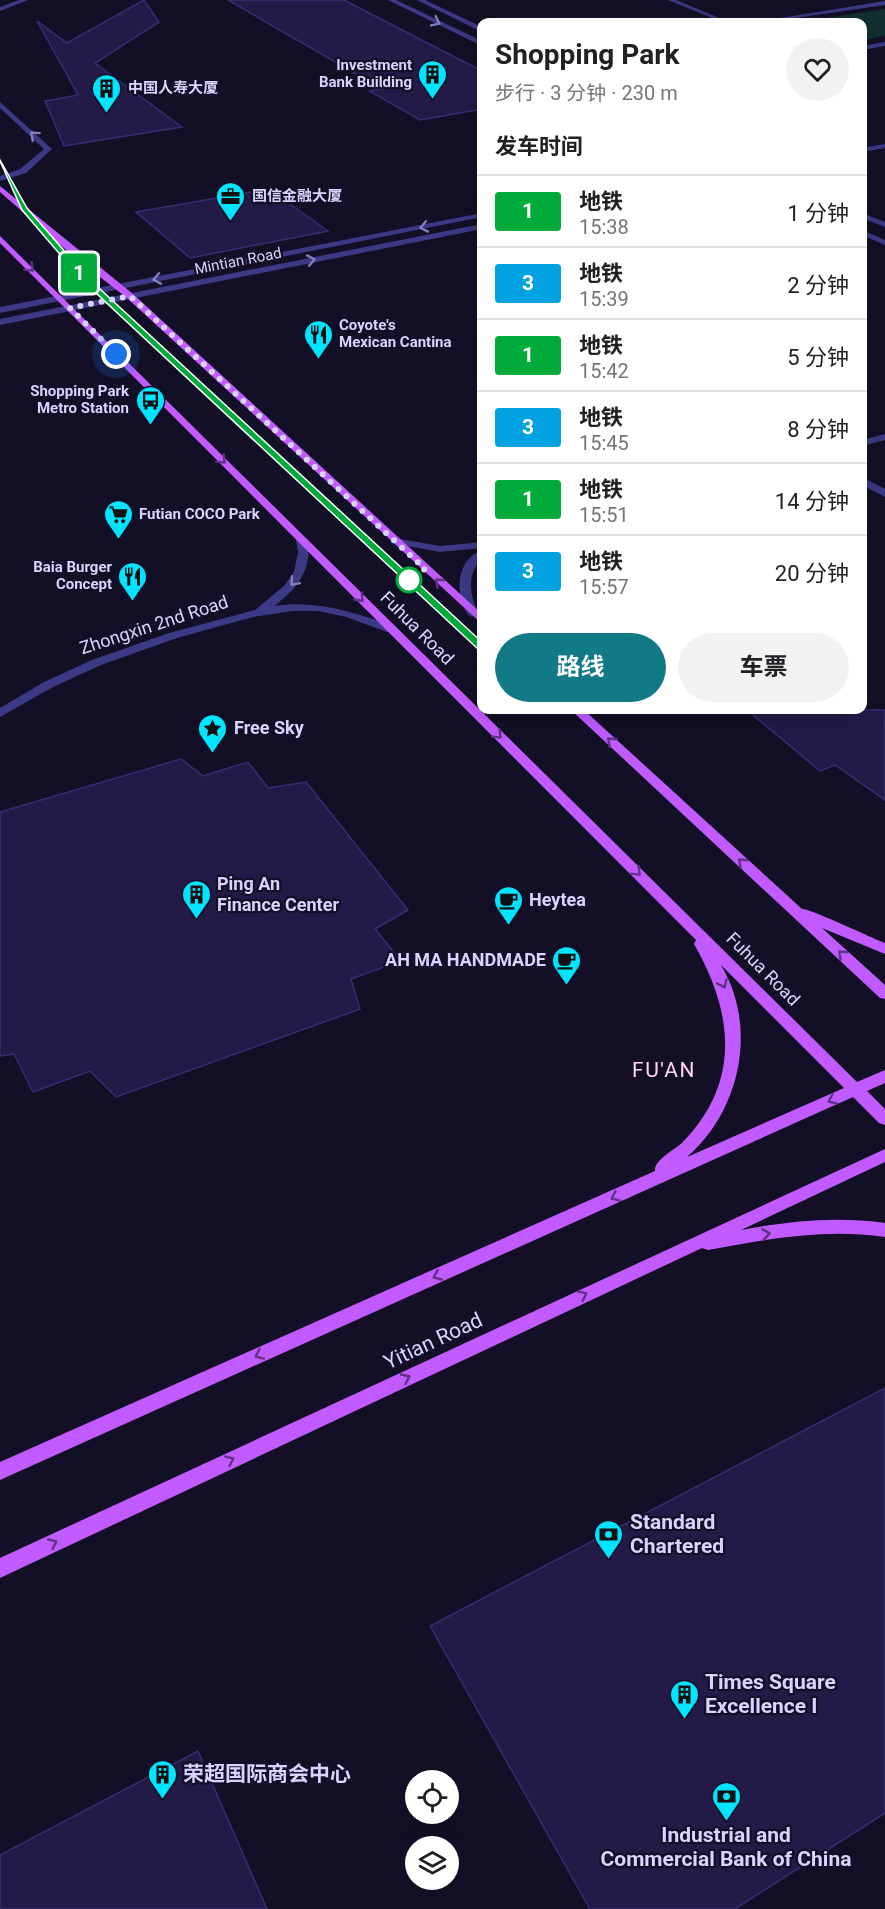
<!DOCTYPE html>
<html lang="zh">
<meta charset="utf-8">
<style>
:root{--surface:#fff;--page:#f2f2f2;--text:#202124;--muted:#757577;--line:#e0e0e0;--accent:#127987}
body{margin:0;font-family:Roboto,"Noto Sans SC",sans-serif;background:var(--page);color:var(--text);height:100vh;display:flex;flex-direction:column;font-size:22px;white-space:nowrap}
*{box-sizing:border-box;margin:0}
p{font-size:20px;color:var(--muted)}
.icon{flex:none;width:33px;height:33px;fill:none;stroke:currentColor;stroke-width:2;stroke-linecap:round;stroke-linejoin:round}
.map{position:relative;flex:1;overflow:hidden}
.side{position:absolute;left:477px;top:18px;width:390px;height:696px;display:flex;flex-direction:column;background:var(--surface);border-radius:12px;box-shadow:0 6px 24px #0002}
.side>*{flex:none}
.badge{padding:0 12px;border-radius:4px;font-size:21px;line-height:39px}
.controls{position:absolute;left:405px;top:1770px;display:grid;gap:12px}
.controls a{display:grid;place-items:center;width:54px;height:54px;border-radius:50%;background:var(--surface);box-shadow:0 6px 24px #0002;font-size:30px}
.you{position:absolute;width:30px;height:30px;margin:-15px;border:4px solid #fff;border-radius:50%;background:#1a73e8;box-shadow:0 0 0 9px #1a73e833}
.map>.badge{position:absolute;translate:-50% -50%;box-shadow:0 0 0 3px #fff}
h2{padding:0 18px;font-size:22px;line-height:54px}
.round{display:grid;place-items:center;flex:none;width:63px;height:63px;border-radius:32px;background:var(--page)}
.summary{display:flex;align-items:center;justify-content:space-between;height:102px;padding:0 18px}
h1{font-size:28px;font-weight:700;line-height:45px}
.button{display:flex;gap:12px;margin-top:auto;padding:12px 18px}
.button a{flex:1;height:69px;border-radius:36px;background:var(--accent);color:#fff;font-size:24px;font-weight:700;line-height:69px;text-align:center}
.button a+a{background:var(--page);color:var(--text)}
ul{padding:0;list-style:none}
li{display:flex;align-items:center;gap:18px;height:72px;padding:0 18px;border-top:2px solid var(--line)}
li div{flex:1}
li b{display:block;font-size:22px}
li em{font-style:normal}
li .badge{min-width:66px;font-weight:700;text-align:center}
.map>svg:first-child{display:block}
.green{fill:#12302f}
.building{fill:#231a47;stroke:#3a2c73;stroke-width:1.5}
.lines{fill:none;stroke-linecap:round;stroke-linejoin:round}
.minor{fill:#3c3985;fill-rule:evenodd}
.major{fill:#c25bff;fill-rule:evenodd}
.oneway{stroke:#837fbc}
.oneway2{stroke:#623188}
.line{fill:#00ab39;stroke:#fff;stroke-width:1.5}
.walk{stroke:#d9d4ff;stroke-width:6;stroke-dasharray:0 10.8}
.stop-dot{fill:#fff;stroke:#00ab39;stroke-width:3}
.labels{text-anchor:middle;stroke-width:4.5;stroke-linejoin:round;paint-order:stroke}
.far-poi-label{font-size:15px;font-weight:bold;fill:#d9d4ff;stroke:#130f26;text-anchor:start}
.far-street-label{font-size:15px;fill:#d9d4ff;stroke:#130f26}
.street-label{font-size:18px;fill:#d9d4ff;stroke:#130f26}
.poi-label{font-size:18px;font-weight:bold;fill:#d9d4ff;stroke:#130f26;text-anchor:start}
.quarter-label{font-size:21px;letter-spacing:1.5px;fill:#ffd6f0;stroke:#130f26}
.near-street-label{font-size:21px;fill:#d9d4ff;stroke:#130f26}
.near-poi-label{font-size:21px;font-weight:bold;fill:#d9d4ff;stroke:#130f26;text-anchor:start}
</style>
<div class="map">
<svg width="885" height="1909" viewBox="0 0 885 1909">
<rect width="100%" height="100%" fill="#130f26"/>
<path class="green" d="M885 9V36L863 40 862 22H798Z"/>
<g class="building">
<path d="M144 0 159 22 95 63 182 127 64 146 45 101 78 95 37 21 67 43Z"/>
<path d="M228 0H344L482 71V109L420 120 369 91 382 89Z"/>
<path d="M269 189 328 231 190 258 136 212Z"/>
<path d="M747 710H885V800L835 765 820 771Z"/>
<path d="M181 759 203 776 248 762 268 788 306 782 408 910 375 929 401 961 351 979 360 1009 116 1097 90 1071 33 1092 14 1054 0 1056V812Z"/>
<path d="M885 1388V1813L735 1909H590L430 1626Z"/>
<path d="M198 1751 267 1909H0V1855Z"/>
</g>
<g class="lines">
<g class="minor">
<path d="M19 0H28L0 11V7Z"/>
<path d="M388 0H396L482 41V46Z"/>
<path d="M417 0H425L482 27V32Z"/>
<path d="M668 0H676L729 22H722Z"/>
<path d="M885 1V5L768 22H756Z"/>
<path d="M885 42V46L862 50V46Z"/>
<path d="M0 102 52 149 26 173 0 181V176L20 169 44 149 0 108Z"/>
<path d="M885 144V148L862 152V148Z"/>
<path d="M482 213V217L0 313V307Z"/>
<path d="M862 213 885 222V227L862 218Z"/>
<path d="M482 224V229L0 325V319Z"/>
<path d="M862 230 885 240V245L862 235Z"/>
<path d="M885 434V440L862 446V440Z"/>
<path d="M862 477 885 489V497L862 485Z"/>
<path d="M302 537 308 540C312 570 297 589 274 606 317 599 355 613 395 626V632H387L346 617 318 611H293L253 617 177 638 101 665 53 687 0 717V708L44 682 92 660 169 633 255 610 284 586 294 572 298 552 296 540Z"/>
<path d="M395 538 440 546 482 542V548L440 552 391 543V539Z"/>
<path d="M482 550V559C466 575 470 594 478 613L472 617 468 615C455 595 455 560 482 550Z"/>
</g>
<g class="major">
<path d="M0 186 133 294 482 614V624L127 298 73 256 0 192Z"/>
<path d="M0 236 857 1082 885 1070V1083L867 1091 885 1109V1125L879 1123 853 1097 0 1480V1462L655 1171C654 1160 674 1150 682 1143 742 1082 733 1012 694 944L696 940 0 243ZM721 965 844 1088 687 1157C741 1110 758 1027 721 965Z"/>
<path d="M571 710H584L802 909C809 908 872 938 885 943V954L822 928 885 985V999L880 998Z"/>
<path d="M885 1149V1162L741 1230C789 1221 836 1216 885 1223V1237C825 1228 767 1239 708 1250L702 1248 0 1578V1558Z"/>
</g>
</g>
<defs><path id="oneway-chevron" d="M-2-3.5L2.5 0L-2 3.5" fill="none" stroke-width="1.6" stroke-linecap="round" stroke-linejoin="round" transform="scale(1.5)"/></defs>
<g class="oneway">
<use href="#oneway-chevron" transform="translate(436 22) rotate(26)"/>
<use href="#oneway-chevron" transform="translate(34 135) rotate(-138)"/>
<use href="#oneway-chevron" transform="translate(424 227) rotate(169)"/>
<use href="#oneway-chevron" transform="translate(311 260) rotate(-11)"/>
<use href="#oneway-chevron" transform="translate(157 279) rotate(169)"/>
<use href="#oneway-chevron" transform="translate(294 582) rotate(131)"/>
</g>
<g class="oneway2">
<use href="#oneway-chevron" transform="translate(30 268) rotate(45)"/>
<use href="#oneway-chevron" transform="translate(222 460) rotate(45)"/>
<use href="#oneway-chevron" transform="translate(439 582) rotate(-137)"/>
<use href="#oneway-chevron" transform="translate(360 598) rotate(46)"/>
<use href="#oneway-chevron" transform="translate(498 735) rotate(45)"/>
<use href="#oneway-chevron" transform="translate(611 741) rotate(-137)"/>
<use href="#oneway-chevron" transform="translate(742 862) rotate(-137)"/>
<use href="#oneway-chevron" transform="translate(637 872) rotate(45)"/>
<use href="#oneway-chevron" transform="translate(842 954) rotate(-137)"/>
<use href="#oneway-chevron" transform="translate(723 984) rotate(66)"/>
<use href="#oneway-chevron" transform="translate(832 1100) rotate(156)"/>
<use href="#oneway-chevron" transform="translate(615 1197) rotate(156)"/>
<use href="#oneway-chevron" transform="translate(766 1234) rotate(-9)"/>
<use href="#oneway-chevron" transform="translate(437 1276) rotate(156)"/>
<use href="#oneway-chevron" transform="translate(583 1295) rotate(-25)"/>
<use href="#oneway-chevron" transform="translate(259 1355) rotate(156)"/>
<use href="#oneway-chevron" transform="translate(406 1378) rotate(-25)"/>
<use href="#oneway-chevron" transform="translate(230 1460) rotate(-25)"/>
<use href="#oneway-chevron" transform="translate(53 1543) rotate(-25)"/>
</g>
<path class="line" d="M0 160 27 208 87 277 485 645V649H478L82 280 22 210 0 161Z"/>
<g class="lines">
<path class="walk" d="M116 354 70 308 130 296 425 569 409 580"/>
</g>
<defs>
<symbol id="building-pin" viewBox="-11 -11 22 30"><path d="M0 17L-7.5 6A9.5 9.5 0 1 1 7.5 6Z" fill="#00e5ff" stroke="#130f26"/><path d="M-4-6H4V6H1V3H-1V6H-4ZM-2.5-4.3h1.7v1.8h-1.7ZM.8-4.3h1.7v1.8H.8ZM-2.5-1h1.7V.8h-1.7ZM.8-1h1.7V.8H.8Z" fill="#111"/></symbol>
<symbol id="office-pin" viewBox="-11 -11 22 30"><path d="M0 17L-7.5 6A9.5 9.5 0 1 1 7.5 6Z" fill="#00e5ff" stroke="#130f26"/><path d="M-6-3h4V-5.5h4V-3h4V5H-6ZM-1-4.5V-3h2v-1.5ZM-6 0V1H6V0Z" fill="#111"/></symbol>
<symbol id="restaurant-pin" viewBox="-11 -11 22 30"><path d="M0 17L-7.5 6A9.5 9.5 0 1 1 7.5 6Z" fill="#00e5ff" stroke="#130f26"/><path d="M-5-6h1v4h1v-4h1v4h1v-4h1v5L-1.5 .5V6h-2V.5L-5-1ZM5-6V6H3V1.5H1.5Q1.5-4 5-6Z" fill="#111"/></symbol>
<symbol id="bus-pin" viewBox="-11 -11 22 30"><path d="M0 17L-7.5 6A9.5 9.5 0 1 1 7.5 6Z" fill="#00e5ff" stroke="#130f26"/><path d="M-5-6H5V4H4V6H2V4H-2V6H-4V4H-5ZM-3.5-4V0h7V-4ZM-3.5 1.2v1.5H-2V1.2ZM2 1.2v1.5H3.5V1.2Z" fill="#111"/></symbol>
<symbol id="supermarket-pin" viewBox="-11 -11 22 30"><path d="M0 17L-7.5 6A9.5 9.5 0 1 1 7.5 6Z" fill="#00e5ff" stroke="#130f26"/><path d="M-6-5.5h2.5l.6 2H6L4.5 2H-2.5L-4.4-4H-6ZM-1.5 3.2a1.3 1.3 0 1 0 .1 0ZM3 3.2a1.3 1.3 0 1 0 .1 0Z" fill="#111"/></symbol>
<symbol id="sight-pin" viewBox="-11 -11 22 30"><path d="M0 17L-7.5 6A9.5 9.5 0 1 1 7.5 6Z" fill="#00e5ff" stroke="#130f26"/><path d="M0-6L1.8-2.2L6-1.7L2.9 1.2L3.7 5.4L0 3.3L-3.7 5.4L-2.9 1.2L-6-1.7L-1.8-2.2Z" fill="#111"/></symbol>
<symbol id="cafe-pin" viewBox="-11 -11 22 30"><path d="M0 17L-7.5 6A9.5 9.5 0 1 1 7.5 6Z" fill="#00e5ff" stroke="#130f26"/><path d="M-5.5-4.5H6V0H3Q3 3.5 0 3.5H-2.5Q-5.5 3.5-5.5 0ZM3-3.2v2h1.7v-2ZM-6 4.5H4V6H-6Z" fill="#111"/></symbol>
<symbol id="bank-pin" viewBox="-11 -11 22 30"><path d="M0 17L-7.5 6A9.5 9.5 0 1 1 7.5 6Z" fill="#00e5ff" stroke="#130f26"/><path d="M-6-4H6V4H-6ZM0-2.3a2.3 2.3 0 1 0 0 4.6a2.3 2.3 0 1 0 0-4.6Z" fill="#111"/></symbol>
</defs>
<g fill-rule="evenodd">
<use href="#building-pin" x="416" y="58" width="33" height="45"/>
<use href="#building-pin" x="90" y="72" width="33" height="45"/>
<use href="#office-pin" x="214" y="180" width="33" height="45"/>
<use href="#restaurant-pin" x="302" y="318" width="33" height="45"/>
<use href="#bus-pin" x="134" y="384" width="33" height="45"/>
<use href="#supermarket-pin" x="102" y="498" width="33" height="45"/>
<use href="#restaurant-pin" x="116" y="560" width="33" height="45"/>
<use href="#sight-pin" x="196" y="712" width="33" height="45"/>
<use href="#building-pin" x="180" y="878" width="33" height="45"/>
<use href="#cafe-pin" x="492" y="884" width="33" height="45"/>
<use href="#cafe-pin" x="550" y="944" width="33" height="45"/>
<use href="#bank-pin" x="592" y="1518" width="33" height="45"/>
<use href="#building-pin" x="668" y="1678" width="33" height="45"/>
<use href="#building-pin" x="146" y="1758" width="33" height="45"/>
<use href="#bank-pin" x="710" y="1780" width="33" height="45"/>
</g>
<circle class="stop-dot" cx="409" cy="580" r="12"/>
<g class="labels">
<g class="far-poi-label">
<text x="412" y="70" text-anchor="end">Investment<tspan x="412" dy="17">Bank Building</tspan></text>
<text x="128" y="93">中国人寿大厦</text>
<text x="252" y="201">国信金融大厦</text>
<text x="339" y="330">Coyote's<tspan x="339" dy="17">Mexican Cantina</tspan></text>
<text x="129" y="396" text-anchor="end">Shopping Park<tspan x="129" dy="17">Metro Station</tspan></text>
<text x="139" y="519">Futian COCO Park</text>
<text x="112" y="572" text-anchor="end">Baia Burger<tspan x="112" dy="17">Concept</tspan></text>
</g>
<g class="far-street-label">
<text transform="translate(238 261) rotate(-11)" y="5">Mintian Road</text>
</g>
<g class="street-label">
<text transform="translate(154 625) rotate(-18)" y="6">Zhongxin 2nd Road</text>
<text transform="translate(417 628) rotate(45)" y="6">Fuhua Road</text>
<text transform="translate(763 969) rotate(45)" y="6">Fuhua Road</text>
</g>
<g class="poi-label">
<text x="234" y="734">Free Sky</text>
<text x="217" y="890">Ping An<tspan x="217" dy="21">Finance Center</tspan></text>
<text x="529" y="906">Heytea</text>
<text x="546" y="966" text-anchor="end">AH MA HANDMADE</text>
</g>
<g class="quarter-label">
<text x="664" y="1077">FU'AN</text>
</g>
<g class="near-street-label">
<text transform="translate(433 1341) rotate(-25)" y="7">Yitian Road</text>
</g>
<g class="near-poi-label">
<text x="630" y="1529">Standard<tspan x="630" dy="24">Chartered</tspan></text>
<text x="705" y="1689">Times Square<tspan x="705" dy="24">Excellence I</tspan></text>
<text x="183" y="1781">荣超国际商会中心</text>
<text x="726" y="1842" text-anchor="middle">Industrial and<tspan x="726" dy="24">Commercial Bank of China</tspan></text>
</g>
</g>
</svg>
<div class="controls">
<a><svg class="icon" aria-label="locate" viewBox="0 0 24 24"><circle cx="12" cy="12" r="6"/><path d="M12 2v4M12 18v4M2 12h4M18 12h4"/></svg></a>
<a><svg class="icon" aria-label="layers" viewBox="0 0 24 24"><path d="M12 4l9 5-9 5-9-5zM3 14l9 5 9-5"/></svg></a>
</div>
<div class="you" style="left:116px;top:354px"></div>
<b class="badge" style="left:79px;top:273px;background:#00ab39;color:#fff">1</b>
<section class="side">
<div class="summary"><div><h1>Shopping Park</h1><p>步行 · 3 分钟 · 230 m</p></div><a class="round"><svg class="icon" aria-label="heart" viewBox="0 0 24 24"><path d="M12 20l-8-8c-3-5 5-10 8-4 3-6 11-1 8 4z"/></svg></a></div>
<h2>发车时间</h2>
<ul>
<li><span class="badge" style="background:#00ab39;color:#fff">1</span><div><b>地铁</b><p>15:38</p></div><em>1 分钟</em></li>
<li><span class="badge" style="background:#00a2e1;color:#fff">3</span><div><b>地铁</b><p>15:39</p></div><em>2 分钟</em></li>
<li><span class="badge" style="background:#00ab39;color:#fff">1</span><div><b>地铁</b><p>15:42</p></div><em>5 分钟</em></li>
<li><span class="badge" style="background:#00a2e1;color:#fff">3</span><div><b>地铁</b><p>15:45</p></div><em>8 分钟</em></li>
<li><span class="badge" style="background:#00ab39;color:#fff">1</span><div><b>地铁</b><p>15:51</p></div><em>14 分钟</em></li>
<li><span class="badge" style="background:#00a2e1;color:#fff">3</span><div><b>地铁</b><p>15:57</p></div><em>20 分钟</em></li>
</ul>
<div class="button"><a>路线</a><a>车票</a></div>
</section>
</div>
